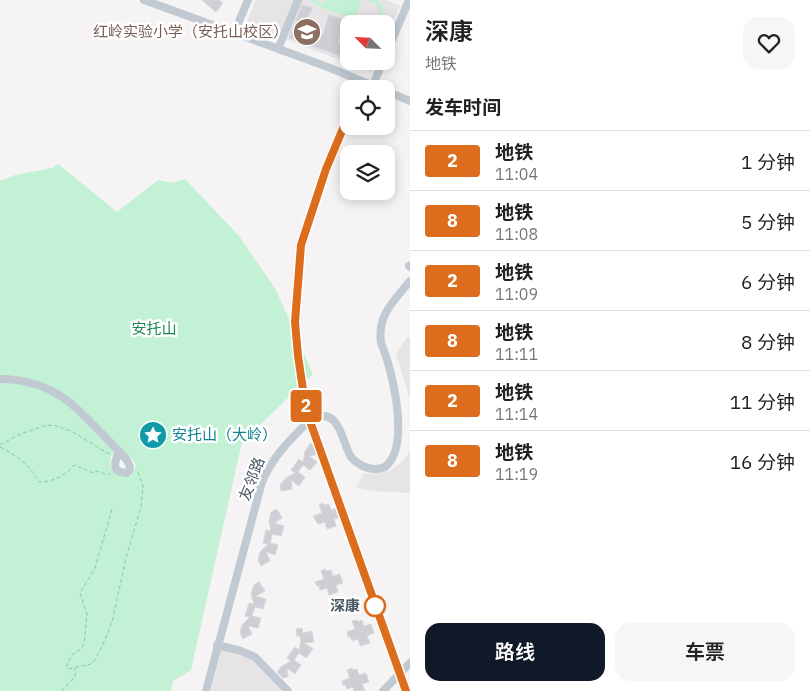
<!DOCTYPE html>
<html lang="zh">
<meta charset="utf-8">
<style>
:root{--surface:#fff;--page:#f6f6f6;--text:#222;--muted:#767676;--line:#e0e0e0;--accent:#111827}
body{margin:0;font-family:"IBM Plex Sans","Noto Sans SC",sans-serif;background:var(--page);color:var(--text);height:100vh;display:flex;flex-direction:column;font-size:19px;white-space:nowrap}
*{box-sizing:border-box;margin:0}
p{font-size:16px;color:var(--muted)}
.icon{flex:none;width:28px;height:28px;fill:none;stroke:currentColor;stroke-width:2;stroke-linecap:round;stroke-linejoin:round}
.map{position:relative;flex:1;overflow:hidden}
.details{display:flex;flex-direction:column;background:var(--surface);width:400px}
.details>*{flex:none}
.badge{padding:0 10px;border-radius:4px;font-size:18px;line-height:32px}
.needle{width:32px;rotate:294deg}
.controls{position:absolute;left:340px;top:15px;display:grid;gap:10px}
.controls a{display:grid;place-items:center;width:55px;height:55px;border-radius:10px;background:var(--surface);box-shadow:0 2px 12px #0003;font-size:25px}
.map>.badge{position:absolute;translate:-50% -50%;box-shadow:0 0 0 2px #fff}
h2{padding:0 15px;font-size:19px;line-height:45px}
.round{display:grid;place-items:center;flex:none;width:52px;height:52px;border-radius:15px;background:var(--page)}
.overview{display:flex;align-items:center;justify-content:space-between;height:85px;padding:0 15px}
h1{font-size:24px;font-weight:600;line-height:38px}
.cta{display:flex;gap:10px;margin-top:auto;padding:10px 15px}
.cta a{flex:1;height:58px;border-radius:15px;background:var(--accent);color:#fff;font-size:20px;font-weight:600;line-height:58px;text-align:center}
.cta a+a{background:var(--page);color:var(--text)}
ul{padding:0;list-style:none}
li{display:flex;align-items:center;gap:15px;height:60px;padding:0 15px;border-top:1px solid var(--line)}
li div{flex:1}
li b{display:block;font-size:19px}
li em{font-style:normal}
li .badge{min-width:55px;font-weight:700;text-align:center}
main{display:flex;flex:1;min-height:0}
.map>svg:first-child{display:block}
.education{fill:#e6e4e5}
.green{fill:#c3f1d5;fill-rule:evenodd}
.building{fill:#cdcfd5;stroke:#d7d9de}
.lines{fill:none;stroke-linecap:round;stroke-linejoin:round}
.path{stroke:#7ad0a6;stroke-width:1;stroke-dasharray:4 2.5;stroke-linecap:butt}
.minor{stroke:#c1cad2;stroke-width:8}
.line-casing{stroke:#fff;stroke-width:11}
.line{stroke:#db6d1c;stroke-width:8}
.stop-dot{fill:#fff;stroke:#db6d1c;stroke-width:2.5}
.labels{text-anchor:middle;stroke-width:5;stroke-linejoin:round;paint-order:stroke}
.education-label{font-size:15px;fill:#785e54;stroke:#fff;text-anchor:end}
.park-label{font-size:15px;fill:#17864f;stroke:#fff}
.culture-label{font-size:15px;fill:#0d838f;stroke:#fff;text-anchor:start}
.street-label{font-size:15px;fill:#4a5661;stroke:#fff}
.stop-label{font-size:15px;font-weight:bold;fill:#4a5661;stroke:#fff;text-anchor:end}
</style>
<main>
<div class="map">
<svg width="410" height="691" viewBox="0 0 410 691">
<rect width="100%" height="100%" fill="#f5f3f3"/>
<g class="education">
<path d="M256 0H386L400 6 386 38V24H349V61H376L372 72 250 26 247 21Z"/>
<path d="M407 337 410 338V399L396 354Z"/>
<path d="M410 451V493L373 491 356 488 364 473 373 474 390 471 403 461Z"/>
<path d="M221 650 252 659 283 691H211Z"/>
</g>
<g class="green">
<path d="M310 0H315L324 4 325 0H362L356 16 370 21 377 18 380 11 376 4 368 0H377L383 7V14L377 23 366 24 316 5Z"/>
<path d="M58 164 117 212 158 180 173 183 185 179 239 236 276 290 313 374 242 442 191 670 173 681 171 691H0V181L15 175 52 168ZM120 448 133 460 136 466 130 477 113 471 110 466 111 456Z"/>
</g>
<g class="building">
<path d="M202 0H219L223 3 216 12Z"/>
<path d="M302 5 312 8 301 33 318 35 323 34 329 15 348 21 338 41 341 45 349 47V59L289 38Z"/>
<path d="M316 443 318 454 309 456 317 462 310 470 303 465 298 472 305 477 299 486 291 480 292 489 281 491 280 485 286 478 295 473 291 470 299 459 303 462 305 451 310 444Z"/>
<path d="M323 503 324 505 329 504 331 510 338 508 341 517 334 519 336 526 327 529 325 522 318 524 313 516 322 513 319 505Z"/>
<path d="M277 509 282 518 274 523 284 526 281 536 272 534 270 543 278 545 275 555 266 552 270 561 261 566 258 560 260 552 268 544 263 543 266 530 271 531 269 521 271 512Z"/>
<path d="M325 569 326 571 331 570 333 576 340 574 343 583 336 585 338 592 329 595 327 588 320 590 319 586H317L315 582 324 579 321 571Z"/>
<path d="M259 582 265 591 256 596 266 599 263 609 255 607 252 616 261 618 258 628 248 626 252 634 243 639 240 633 242 625 250 617 245 616 249 603 254 604 251 594 254 585Z"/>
<path d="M357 620 358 622 362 620 364 626 371 624 374 633 367 636 370 643 360 646 358 639 352 641 350 636 348 637 347 632 355 629 352 621Z"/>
<path d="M302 628 303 633 312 631 314 642 304 643 313 649 306 658 299 653 294 660 301 665 295 674 287 668 288 677 283 678 277 672 282 666 291 661 287 658 295 647 299 650 301 641 300 636H297L296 629Z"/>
<path d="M352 668 353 670 357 669 359 675 366 673 369 682 362 684 365 691H354L353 687 347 689 345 684 343 685 342 681 350 678 347 670Z"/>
</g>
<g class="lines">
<g class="path">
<path d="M0 445 18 435 44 426 53 425 71 431 111 455"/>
<path d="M0 447C17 456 30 465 39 482 51 483 68 474 74 465L93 473 96 471 108 475 110 473"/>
<path d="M112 509 95 568 80 593 87 614 84 644 81 649 72 655 67 665 68 669 91 664 94 661 102 647 112 622 127 554 141 507 143 486 137 469"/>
<path d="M62 691C67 683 79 678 75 668"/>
</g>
<g class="minor">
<path d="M144 0 325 66 381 89"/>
<path d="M234 33 248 0"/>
<path d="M278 49 298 0"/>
<path d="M386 54 409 0"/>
<path d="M373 85 383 61"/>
<path d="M386 91 410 101"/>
<path d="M409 266 410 267"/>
<path d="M0 379C60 380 78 411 117 449 122 455 130 461 130 469L127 473C110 472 115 462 119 451"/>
<path d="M217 645 241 651 255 657 288 691"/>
<path d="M206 691 262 482C274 454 291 439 312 418 341 407 341 441 351 457 360 467 373 472 385 467 410 448 394 374 381 343 377 315 394 301 410 281"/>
<path d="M383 691 410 663"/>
</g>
</g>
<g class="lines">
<defs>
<path id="line" d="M349 114 326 169 301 245 295 322 298 356 306 410 406 691"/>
</defs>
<use href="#line" class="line-casing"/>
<use href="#line" class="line"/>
</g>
<defs>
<symbol id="school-disc" viewBox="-11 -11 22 22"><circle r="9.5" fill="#8d6e63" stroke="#fff"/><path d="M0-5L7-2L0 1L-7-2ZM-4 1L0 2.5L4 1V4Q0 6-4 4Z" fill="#fff"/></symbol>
<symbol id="sight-disc" viewBox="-11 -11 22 22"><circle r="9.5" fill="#0f9aa8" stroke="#fff"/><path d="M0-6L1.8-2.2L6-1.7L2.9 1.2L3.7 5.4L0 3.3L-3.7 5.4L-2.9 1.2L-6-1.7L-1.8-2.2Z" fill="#fff"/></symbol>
</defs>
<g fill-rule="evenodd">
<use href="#school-disc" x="291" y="16" width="32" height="32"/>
<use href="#sight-disc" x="137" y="419" width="32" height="32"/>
</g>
<circle class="stop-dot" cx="375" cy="606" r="10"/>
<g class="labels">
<g class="education-label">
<text x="288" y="37">红岭实验小学（安托山校区）</text>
</g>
<g class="park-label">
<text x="154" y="334">安托山</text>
</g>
<g class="culture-label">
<text x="172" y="440">安托山（大岭）</text>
</g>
<g class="street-label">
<text transform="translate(252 479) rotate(-69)" y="5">友邻路</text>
</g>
<g class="stop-label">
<text x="360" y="611">深康</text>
</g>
</g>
</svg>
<div class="controls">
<a><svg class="needle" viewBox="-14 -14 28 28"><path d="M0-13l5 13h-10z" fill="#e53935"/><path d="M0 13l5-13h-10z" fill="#767676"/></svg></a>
<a><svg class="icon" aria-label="locate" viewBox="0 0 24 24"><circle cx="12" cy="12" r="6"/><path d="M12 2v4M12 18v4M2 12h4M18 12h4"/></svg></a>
<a><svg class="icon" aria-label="layers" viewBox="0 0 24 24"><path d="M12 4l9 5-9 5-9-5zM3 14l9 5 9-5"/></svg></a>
</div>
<b class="badge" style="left:306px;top:406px;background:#db6d1c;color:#fff">2</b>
</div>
<section class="details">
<div class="overview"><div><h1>深康</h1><p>地铁</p></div><a class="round"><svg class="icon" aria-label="heart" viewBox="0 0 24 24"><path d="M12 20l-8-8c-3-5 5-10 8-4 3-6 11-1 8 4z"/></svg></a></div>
<h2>发车时间</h2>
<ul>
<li><span class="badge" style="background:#db6d1c;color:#fff">2</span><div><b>地铁</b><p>11:04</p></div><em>1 分钟</em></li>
<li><span class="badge" style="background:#db6d1c;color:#fff">8</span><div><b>地铁</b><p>11:08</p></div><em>5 分钟</em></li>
<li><span class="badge" style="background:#db6d1c;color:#fff">2</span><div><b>地铁</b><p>11:09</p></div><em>6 分钟</em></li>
<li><span class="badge" style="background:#db6d1c;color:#fff">8</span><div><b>地铁</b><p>11:11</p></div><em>8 分钟</em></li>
<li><span class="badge" style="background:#db6d1c;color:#fff">2</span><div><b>地铁</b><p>11:14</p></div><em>11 分钟</em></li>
<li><span class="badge" style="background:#db6d1c;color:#fff">8</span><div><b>地铁</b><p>11:19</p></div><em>16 分钟</em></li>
</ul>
<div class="cta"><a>路线</a><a>车票</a></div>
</section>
</main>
